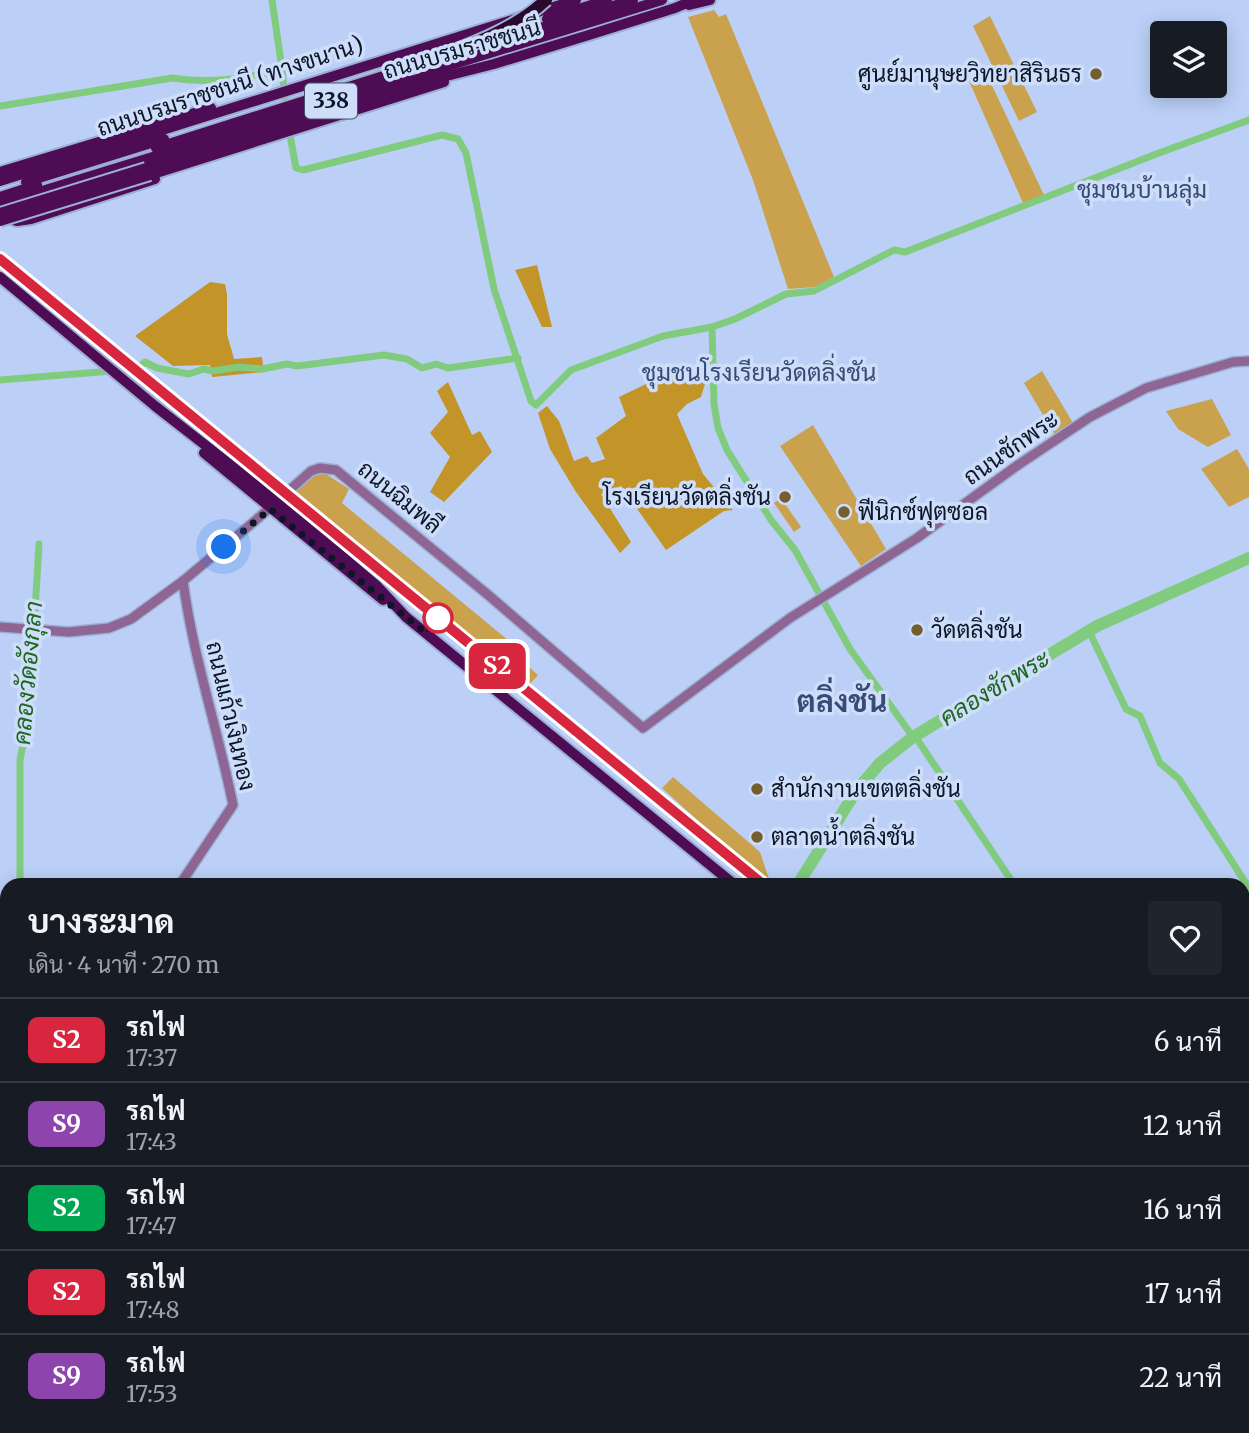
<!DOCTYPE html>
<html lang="th">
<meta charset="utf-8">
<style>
:root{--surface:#171b24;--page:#20242c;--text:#f1f3f6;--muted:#9ea1a6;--line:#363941}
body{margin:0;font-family:Merriweather,Sarabun,serif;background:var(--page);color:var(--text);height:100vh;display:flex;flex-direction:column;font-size:26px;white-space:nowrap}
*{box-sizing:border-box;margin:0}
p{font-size:23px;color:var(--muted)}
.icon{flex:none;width:38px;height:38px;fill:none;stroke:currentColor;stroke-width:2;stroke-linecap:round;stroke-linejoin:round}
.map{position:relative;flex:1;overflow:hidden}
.panel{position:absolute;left:0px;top:878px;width:1250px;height:555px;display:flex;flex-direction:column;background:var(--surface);border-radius:21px 21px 0 0;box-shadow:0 4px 18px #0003}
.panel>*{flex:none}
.badge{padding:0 14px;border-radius:10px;font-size:24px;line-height:46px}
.fabs{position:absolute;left:1150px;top:21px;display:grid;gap:14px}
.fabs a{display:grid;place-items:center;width:77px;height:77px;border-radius:7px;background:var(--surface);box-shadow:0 4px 18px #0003;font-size:35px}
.you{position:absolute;width:35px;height:35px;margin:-18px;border:5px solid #fff;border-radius:50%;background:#1a73e8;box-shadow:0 0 0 10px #1a73e833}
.map>.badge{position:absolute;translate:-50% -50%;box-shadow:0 0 0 4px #fff}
.round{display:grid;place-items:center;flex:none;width:74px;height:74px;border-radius:7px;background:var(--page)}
.overview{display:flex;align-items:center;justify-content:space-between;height:119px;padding:0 28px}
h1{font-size:33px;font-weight:700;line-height:52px}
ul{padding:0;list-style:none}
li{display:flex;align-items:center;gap:21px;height:84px;padding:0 28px;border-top:2px solid var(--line)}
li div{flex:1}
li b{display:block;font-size:26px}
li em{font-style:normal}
li .badge{min-width:77px;font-weight:700;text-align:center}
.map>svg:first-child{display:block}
.green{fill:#caa14c}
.forest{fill:#c39427}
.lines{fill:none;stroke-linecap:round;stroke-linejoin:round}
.canal{stroke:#81cb7e;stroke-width:7}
.river{stroke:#81cb7e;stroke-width:12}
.minor-casing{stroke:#9cafd2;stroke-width:12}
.major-casing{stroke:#9cafd2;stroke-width:14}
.minor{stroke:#8f6593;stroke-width:9}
.major{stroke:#4d0c54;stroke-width:10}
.rail{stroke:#364258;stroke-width:2}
.major-bridge-casing{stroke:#9cafd2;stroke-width:14;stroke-linecap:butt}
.highway-bridge-casing{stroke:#9cafd2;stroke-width:16;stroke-linecap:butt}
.major-bridge{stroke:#4d0c54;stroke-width:10}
.highway-bridge{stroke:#29092c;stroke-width:12}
.line-casing{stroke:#fff;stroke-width:16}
.line{stroke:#d7263d;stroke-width:10}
.walk{stroke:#0d1627;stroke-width:7;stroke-dasharray:0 12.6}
.poi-dot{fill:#755e2e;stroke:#cdddfa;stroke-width:2.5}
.stop-dot{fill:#fff;stroke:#d7263d;stroke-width:3.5}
.labels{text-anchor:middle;stroke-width:7;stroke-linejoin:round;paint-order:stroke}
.shield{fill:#cdddfa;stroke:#475266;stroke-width:2}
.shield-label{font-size:21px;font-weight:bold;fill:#0d1627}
.street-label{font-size:23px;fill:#0d1627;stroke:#cdddfa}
.poi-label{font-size:23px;fill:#0d1627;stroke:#cdddfa;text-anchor:start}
.neighbourhood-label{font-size:24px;fill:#374b74;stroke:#cdddfa}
.water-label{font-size:24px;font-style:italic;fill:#1e671f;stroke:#cdddfa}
.district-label{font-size:30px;font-weight:bold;fill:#374b74;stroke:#cdddfa}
</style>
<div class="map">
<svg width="1249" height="1433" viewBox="0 0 1249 1433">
<rect width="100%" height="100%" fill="#bcd0f7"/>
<g class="green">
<path d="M714 10 719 17 726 14 834 277 816 287 788 289 753 180 688 17Z"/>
<path d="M990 16 1037 112 1019 121 973 26Z"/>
<path d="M986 73 1044 195 1023 203 969 81Z"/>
<path d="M1042 371 1073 423 1055 435 1024 383Z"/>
<path d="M1212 399 1231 435 1208 447 1178 429 1166 411Z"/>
<path d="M813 425 886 549 861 566 780 446Z"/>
<path d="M1237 449 1249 469V497L1229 507 1201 469Z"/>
<path d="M323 472 349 489 342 503 515 646 513 653 538 675 530 684 292 494 306 480Z"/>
<path d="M781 498 801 527 794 532 774 503Z"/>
<path d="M673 777 760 852 771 885H768L662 788Z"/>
</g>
<g class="forest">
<path d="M537 265 552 327H542L515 270Z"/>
<path d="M210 282 225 284 227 294V334L234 359 262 357 264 372 212 377 210 365 173 366 135 336Z"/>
<path d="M706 364 707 377 701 397 687 404 677 414 703 474 733 510 724 511 666 550 621 486 601 494 631 542 620 553 576 492 550 449 538 413 547 406 559 421 574 461 587 456 592 463 605 459 596 438 626 416 619 397 669 373Z"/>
<path d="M448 382 472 435 480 431 492 452 444 502 430 492 450 457 430 433 448 412 437 391Z"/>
<path d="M1243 1316 1249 1322V1376L1243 1373Z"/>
</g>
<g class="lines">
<g class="canal">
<path d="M272 0 282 69"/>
<path d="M0 106 172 78C212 84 243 79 282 69L286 108"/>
<path d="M289 130 296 168 303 170 442 135 458 139 466 153 494 289 531 401 536 405 571 370 663 336 712 327 714 404 718 428 727 450 771 520 795 550 850 649 913 737"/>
<path d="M712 327 735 319 786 294 814 291 894 250 905 252 1159 153 1249 120"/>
<path d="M0 380 137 369 145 362 157 368 189 374 204 369 213 371 239 367 262 369 287 364 297 366 384 355 407 359 422 368 436 364 448 368 518 358"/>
<path d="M1089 631 1126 709 1140 716 1160 763 1179 779 1249 888"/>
<path d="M915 736 1015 886"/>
<path d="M20 886V760L29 713 39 544"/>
<path d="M1242 1368 1249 1371"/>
</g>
<g class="river">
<path d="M797 886 856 791 880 763 913 737 1097 626 1249 558"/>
<path d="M0 1364 7 1367"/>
<path d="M516 1433 518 1426"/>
</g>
<defs>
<g id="minor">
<path d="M0 627 69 632 109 628 131 619 183 581 256 520 311 471 320 468 336 470 487 594 643 728 790 618 917 538 1018 465 1090 417 1146 388 1233 362 1249 361"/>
<path d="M179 886 233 805C218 730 193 657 183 581"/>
<path d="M124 1426 125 1433"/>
</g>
<g id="major">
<path d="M689 5 710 0"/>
<path d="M547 19 607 0"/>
<path d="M474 48 633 0"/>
<path d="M156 148 418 65"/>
<path d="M146 168 415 84 494 64 592 34 675 8 694 0"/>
<path d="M0 172 211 108"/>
<path d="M150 175 444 82"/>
<path d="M0 181 576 0"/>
<path d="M26 182 164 139"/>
<path d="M0 197 37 185"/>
<path d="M0 204 662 0"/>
<path d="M7 217 17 221 31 219 155 179"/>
<path d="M0 277 155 406 277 501 376 585 406 617 736 886"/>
<path d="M204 453 383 600"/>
<path d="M1242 1301 1249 1306"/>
</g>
</defs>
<use href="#minor" class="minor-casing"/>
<use href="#major" class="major-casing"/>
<use href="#minor" class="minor"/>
<use href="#major" class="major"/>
<g class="rail">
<path d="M0 259 765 886"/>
<path d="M1242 1277 1249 1283"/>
</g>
<defs>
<g id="major-bridge">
<path d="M0 213 146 168"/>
<path d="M0 221 150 175"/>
</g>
<path id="highway-bridge" d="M410 68C456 50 510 34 546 0"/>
</defs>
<use href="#major-bridge" class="major-bridge-casing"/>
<use href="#highway-bridge" class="highway-bridge-casing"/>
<use href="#major-bridge" class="major-bridge"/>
<use href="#highway-bridge" class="highway-bridge"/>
</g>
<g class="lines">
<defs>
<path id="line" d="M0 259 765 886"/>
</defs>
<use href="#line" class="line-casing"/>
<use href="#line" class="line"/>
<path class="walk" d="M224 547 270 509 426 633 438 618"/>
</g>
<g class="poi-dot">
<circle cx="1096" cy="74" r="7"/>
<circle cx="785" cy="497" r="7"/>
<circle cx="844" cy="512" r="7"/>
<circle cx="917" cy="630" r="7"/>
<circle cx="757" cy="789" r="7"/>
<circle cx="757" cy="837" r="7"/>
</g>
<circle class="stop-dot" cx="438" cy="618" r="14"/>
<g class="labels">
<rect class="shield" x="305" y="83.5" width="52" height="35" rx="5"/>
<g class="shield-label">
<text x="331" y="108">338</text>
</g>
<g class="street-label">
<text transform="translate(462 49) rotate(-16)" y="8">ถนนบรมราชชนนี</text>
<text transform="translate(230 86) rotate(-18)" y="8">ถนนบรมราชชนนี (ทางขนาน)</text>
<text transform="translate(1011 448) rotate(-35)" y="8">ถนนชักพระ</text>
<text transform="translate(400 497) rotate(39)" y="8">ถนนฉิมพลี</text>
<text transform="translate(231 716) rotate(77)" y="8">ถนนแก้วเงินทอง</text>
</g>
<g class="poi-label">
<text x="1082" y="82" text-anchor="end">ศูนย์มานุษยวิทยาสิรินธร</text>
<text x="771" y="505" text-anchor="end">โรงเรียนวัดตลิ่งชัน</text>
<text x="858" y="520">ฟีนิกซ์ฟุตซอล</text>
<text x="931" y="638">วัดตลิ่งชัน</text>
<text x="771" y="797">สำนักงานเขตตลิ่งชัน</text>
<text x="771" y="845">ตลาดน้ำตลิ่งชัน</text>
</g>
<g class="neighbourhood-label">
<text x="1142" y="198">ชุมชนบ้านลุ่ม</text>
<text x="759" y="381">ชุมชนโรงเรียนวัดตลิ่งชัน</text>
</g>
<g class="water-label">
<text transform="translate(28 673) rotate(-85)" y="8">คลองวัดอังกุลา</text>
<text transform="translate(995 688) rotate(-31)" y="8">คลองชักพระ</text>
</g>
<g class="district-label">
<text x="842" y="712">ตลิ่งชัน</text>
</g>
</g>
</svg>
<div class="fabs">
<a><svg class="icon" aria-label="layers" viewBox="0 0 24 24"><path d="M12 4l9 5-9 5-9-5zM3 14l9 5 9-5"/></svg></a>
</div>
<div class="you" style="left:224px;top:547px"></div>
<b class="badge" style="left:497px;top:666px;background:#d7263d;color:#fff">S2</b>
<section class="panel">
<div class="overview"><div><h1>บางระมาด</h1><p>เดิน · 4 นาที · 270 m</p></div><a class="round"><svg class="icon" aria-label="heart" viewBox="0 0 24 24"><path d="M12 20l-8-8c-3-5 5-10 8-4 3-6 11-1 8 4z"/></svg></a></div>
<ul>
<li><span class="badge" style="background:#d7263d;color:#fff">S2</span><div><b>รถไฟ</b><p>17:37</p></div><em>6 นาที</em></li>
<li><span class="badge" style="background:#8e44ad;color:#fff">S9</span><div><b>รถไฟ</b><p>17:43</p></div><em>12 นาที</em></li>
<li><span class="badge" style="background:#00a651;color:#fff">S2</span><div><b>รถไฟ</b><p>17:47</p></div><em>16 นาที</em></li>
<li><span class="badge" style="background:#d7263d;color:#fff">S2</span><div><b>รถไฟ</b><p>17:48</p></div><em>17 นาที</em></li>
<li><span class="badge" style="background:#8e44ad;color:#fff">S9</span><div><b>รถไฟ</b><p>17:53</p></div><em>22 นาที</em></li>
</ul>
</section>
</div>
